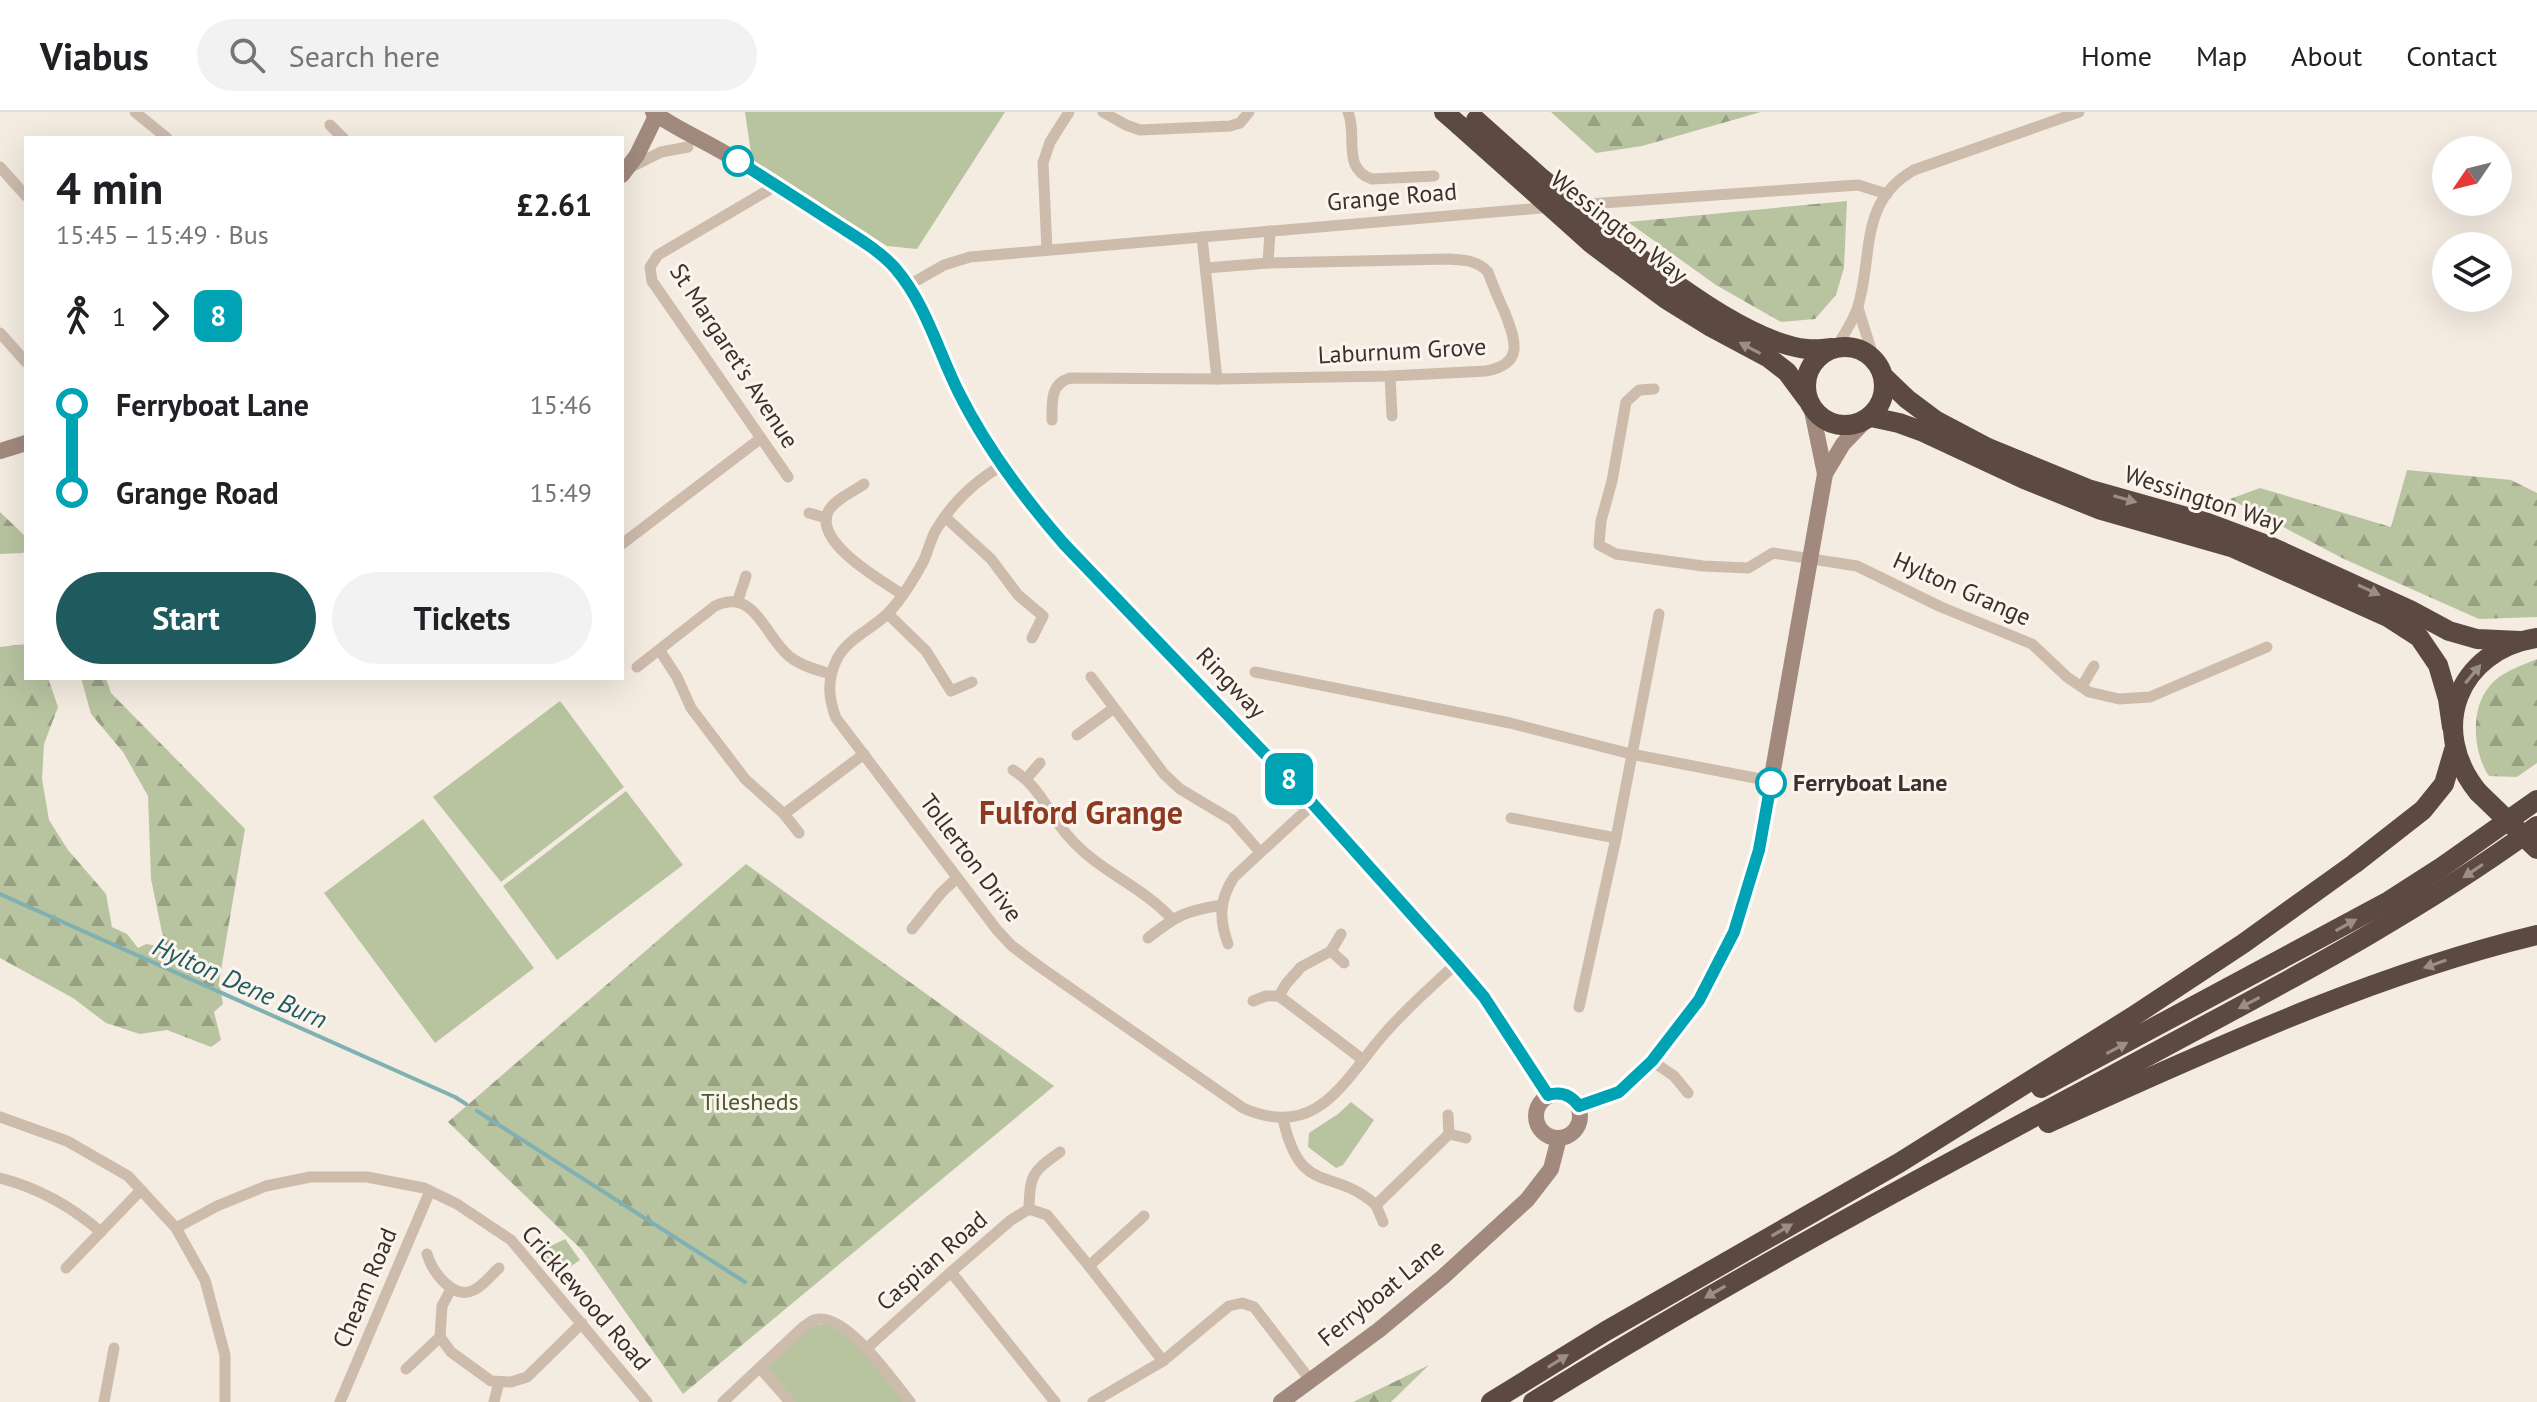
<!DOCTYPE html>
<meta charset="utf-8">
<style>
:root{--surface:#fff;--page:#f2f2f2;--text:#202124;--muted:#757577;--line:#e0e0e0;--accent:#1f5a5e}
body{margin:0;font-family:"PT Sans",sans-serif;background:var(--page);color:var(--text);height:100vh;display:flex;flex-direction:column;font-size:30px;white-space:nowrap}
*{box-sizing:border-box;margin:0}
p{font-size:26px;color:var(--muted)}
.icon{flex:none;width:44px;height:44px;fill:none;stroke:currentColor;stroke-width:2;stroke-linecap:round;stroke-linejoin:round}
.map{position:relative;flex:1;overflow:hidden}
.details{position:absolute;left:24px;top:24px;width:600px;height:544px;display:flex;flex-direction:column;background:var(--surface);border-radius:0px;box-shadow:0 8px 32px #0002}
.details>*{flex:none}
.badge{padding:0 16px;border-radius:12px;font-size:28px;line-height:52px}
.needle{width:52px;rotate:235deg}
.buttons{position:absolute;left:2432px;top:24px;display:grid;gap:16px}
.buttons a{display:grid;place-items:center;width:80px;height:80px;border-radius:50%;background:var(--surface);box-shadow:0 8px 32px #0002;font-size:40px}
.map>.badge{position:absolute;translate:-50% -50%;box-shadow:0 0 0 4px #fff}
.legs{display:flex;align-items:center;gap:12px;height:88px;padding:0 32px;font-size:26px}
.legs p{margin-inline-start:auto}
.summary{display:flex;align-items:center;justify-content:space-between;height:136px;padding:0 32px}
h1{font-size:44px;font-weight:700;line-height:60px}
.action{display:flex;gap:16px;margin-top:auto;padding:16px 32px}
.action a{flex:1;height:92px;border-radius:48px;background:var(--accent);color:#fff;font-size:32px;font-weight:700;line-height:92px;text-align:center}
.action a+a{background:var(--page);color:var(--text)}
ul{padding:0 32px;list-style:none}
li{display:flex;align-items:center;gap:28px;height:88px;font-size:30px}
li i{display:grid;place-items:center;width:12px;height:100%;margin:0 10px;background:currentColor}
li i::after{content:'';width:20px;height:20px;margin:-10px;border:6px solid;border-radius:50%;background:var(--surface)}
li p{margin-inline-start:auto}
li:first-child i{background:linear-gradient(#0000 50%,currentColor 0)}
li:last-child i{background:linear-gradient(currentColor 50%,#0000 0)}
header{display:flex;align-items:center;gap:48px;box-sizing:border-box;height:112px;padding:0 40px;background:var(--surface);border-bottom:2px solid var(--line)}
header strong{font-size:38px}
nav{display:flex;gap:44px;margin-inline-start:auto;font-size:28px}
.search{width:560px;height:72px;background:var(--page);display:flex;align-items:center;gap:20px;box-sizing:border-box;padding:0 28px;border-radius:44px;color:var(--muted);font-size:30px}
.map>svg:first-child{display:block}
.green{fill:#b8c4a0}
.forest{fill:url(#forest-firs)}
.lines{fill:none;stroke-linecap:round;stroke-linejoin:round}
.stream{stroke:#7fb0b2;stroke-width:4}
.street{stroke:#cdbbac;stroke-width:11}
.secondary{stroke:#a18a7d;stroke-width:16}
.highway{stroke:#5c4a42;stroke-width:20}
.highway-bridge{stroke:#5c4a42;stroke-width:20}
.oneway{fill:#9c8e87}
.line-1-casing{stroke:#fff;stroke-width:18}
.line-1{stroke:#00a3b4;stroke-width:12}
.stop-1-dot{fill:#fff;stroke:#00a3b4;stroke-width:4}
.labels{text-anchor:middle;stroke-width:6;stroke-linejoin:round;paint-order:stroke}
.street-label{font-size:24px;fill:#3b302b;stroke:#fbf5ee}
.stop-label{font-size:24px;font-weight:bold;fill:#3b302b;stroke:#fbf5ee;text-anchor:start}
.park-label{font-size:24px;fill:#4a5a2e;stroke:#fbf5ee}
.water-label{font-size:26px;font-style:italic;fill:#1f5a5e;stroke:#fbf5ee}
.district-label{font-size:32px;font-weight:bold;fill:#8c3b22;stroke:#fbf5ee}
</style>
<header>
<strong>Viabus</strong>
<div class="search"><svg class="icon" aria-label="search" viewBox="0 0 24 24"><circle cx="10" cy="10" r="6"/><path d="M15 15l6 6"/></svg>Search here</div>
<nav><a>Home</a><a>Map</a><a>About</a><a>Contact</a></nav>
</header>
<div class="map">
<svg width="2537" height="1290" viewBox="0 0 2537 1290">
<defs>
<pattern id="forest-firs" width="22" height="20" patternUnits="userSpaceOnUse" patternTransform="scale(2)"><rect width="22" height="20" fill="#b8c4a0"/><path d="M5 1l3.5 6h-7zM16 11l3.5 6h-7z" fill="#97a083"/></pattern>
</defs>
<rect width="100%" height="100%" fill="#f4ebe1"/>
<g class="green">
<path d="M745 0H1005L917 137 887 134 752 48Z"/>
<path d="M560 589 624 675 501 770 433 685Z"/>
<path d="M626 679 683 753 557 848 503 774Z"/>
<path d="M423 707 534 856 435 931 324 781Z"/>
<path d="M1351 990 1374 1008 1343 1053 1336 1056 1308 1035 1309 1021 1338 1002Z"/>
<path d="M565 1127 580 1148 554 1166 545 1153 543 1138Z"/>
<path d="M836 1210 910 1290H790L761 1257 803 1215Z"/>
</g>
<g class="forest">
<path d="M1551 0H1761L1642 34 1596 41Z"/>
<path d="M1847 89 1844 156 1836 183 1815 207 1781 210 1716 173 1628 110Z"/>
<path d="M2407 358 2511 368 2537 381V505L2479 507 2344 447 2230 387 2260 376 2391 415Z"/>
<path d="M0 400 26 425V437L23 441 0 442Z"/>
<path d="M26 532V566H48L58 595 44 632 42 667 49 708 68 738 106 782 112 815 127 822 138 836 146 832 165 835 151 767 148 684 123 640 91 602 81 566H106L111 581 245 717 219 870 223 892 214 900 221 928 211 935 167 918 140 922 106 911 73 886 0 846V535Z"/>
<path d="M2537 547V651L2517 665 2489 664C2473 641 2470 597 2489 575 2500 560 2521 554 2537 547Z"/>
<path d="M746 752 1054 974 683 1282 582 1138 448 1010Z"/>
<path d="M1429 1253 1391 1290H1353Z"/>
</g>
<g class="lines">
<g class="stream">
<path d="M0 782 455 985 466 992"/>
<path d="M477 999 745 1170"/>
</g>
<g class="street">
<path d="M135 0 167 26"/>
<path d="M1103 0 1126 13 1140 18 1230 14 1240 11 1249 0"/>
<path d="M1348 0C1358 23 1341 57 1372 67L1434 64"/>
<path d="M330 13 343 26"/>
<path d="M0 55 26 84"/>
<path d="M631 55 661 40 688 35"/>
<path d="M777 73 658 143 650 155 652 169 788 365"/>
<path d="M1574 93 1858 73 1887 82"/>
<path d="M1202 125 1217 267 1390 264 1486 259C1524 252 1516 230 1505 201 1499 188 1493 174 1488 160 1477 148 1464 148 1449 147L1268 151 1206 156"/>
<path d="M1047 138 1043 51 1050 30 1069 0"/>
<path d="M1268 151 1270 119"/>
<path d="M909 173 944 153 970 145 1553 95"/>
<path d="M1858 196 1874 247"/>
<path d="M0 221 26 250"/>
<path d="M1836 235C1844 223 1852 211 1857 197 1874 147 1857 90 1914 58L2079 0"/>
<path d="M1390 264 1392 304"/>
<path d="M1654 277 1639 278 1626 290 1612 369 1601 409 1599 433 1616 442 1703 454 1748 456 1773 441 1857 454 1941 495 2032 532 2067 565 2089 580 2119 587 2150 585 2267 535"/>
<path d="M1052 308C1052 290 1050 272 1070 266L1217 267"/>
<path d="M1001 354C974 370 952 391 936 418 930 428 928 441 922 452 913 468 901 489 887 502 871 518 848 526 837 547 827 567 828 585 836 606L997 818 1012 834 1040 855 1243 996C1318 1029 1343 969 1385 921 1407 896 1432 874 1456 852"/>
<path d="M864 372C853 380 837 386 829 398 811 429 882 469 902 482"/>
<path d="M809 401 826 406"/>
<path d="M945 405 991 447 1018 483 1043 504 1032 526"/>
<path d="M622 432 761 326"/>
<path d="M738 488 746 464"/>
<path d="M888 502 926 539 951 579 972 570"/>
<path d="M660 539 677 565 691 596 745 667 784 702 799 721"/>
<path d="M637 555 715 494C755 475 764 524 790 545 802 554 817 558 831 562"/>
<path d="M1255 560 1510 611 1631 642 1771 669"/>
<path d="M1091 565 1164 662 1180 677 1232 708 1260 740"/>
<path d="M2082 574 2094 554"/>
<path d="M1077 623 1114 596"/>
<path d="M1013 658C1040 674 1049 703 1069 725 1098 759 1142 774 1172 807"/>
<path d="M1027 666 1040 651"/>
<path d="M784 702 864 642"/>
<path d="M1511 706 1616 726"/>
<path d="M912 817 941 781 957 766"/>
<path d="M1341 822 1331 839 1301 855 1286 872 1279 884 1362 947"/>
<path d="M1148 826C1177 803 1185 799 1222 793"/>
<path d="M1228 832C1219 807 1219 788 1234 765L1313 692"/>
<path d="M1331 839 1344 851"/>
<path d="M1253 889 1266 884H1279"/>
<path d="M1579 895 1616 726 1659 502"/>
<path d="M1652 949 1674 964 1688 981"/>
<path d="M0 1005 67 1029 128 1064 176 1116 205 1168 225 1243V1290"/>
<path d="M1283 1007C1301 1086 1330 1053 1376 1093L1449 1022 1448 1003"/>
<path d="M1449 1022 1466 1026"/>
<path d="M0 1066C39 1076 71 1094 101 1120"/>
<path d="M1376 1093 1383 1110"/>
<path d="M1029 1097C1030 1062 1032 1060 1060 1040"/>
<path d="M176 1116 217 1094 266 1074 310 1065H367L424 1076 457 1092 511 1128 647 1290"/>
<path d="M427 1142C432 1159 453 1189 474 1178 483 1174 491 1163 499 1156"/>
<path d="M1089 1154 1144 1104"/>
<path d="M66 1156 141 1078"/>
<path d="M951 1160 1055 1290"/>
<path d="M451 1177 442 1194 440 1225 451 1240 491 1269 511 1270 527 1265 582 1211"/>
<path d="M866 1237 951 1160 1011 1108 1029 1097 1047 1103 1089 1154 1163 1249"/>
<path d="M406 1257 440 1225"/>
<path d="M761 1257 790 1290"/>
<path d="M104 1290 114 1236"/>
<path d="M340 1290 430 1079"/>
<path d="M494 1290 499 1270"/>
<path d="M723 1290 803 1215C807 1213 810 1209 814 1208 844 1197 893 1269 910 1290"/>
<path d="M1093 1290 1163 1249 1229 1194 1242 1191 1254 1195 1311 1269"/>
</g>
<g class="secondary">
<path d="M653 0C673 15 699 26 721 39 757 59 790 82 824 104 847 119 874 134 893 154 927 189 938 240 960 283 989 338 1024 385 1064 432L1313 692 1456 852 1484 885 1548 983"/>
<path d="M622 63 637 43 658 0"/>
<path d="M0 339 26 331"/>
<path d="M1825 362 1843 332 1867 307"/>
<circle cx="1558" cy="1004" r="22"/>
<path d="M1579 994 1619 980 1652 949 1699 888 1734 820 1759 738 1825 362 1811 294"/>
<path d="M1281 1290 1379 1218 1444 1164 1527 1088 1551 1057 1559 1026"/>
</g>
<g class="highway">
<path d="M1444 0 1459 13"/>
<path d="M1629 138C1674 171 1751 231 1807 237 1815 238 1824 237 1832 236"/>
<path d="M1616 150 1666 187 1711 215 1769 246 1787 260 1807 287"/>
<circle cx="1845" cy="274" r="39"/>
<path d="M1884 265 1907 287 1935 308 1988 336 2088 377 2208 411 2267 433 2410 498 2449 519 2477 527 2520 529"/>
<path d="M1871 305 1899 311 1921 319 2024 367 2101 398 2234 436 2388 505 2419 525 2438 553 2448 587 2452 615"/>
<path d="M2478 680C2427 617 2458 538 2537 526"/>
<path d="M2041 976 2389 789 2442 755 2537 688"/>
<path d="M2048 1011C2207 940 2367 864 2537 823"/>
<path d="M1491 1290 1606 1219 1899 1051 2132 905 2244 831 2354 752 2423 698 2444 672 2454 638"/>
<path d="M1533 1290C1721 1173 1916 1068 2111 964 2258 884 2401 813 2537 714"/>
</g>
<g class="highway-bridge">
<path d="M1476 8 1540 65 1629 138"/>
<path d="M1459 13 1592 132 1616 150"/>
<path d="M2478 680 2537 737"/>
</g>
</g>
<defs><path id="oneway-solid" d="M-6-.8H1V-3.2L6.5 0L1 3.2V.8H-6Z" transform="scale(2)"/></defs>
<g class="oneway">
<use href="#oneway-solid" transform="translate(1750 236) rotate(-152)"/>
<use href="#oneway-solid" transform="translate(2125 387) rotate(16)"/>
<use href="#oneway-solid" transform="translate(2369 478) rotate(25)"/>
<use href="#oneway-solid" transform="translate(2473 562) rotate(-50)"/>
<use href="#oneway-solid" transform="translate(2473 759) rotate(146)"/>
<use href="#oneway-solid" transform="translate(2346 813) rotate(-29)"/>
<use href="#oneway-solid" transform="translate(2435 852) rotate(161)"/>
<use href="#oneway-solid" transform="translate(2249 891) rotate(152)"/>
<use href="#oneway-solid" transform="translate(2117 936) rotate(-28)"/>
<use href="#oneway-solid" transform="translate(1782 1118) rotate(-30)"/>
<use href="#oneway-solid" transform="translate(1715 1180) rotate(150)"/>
<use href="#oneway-solid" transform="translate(1558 1249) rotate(-32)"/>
</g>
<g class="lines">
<defs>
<path id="line-1" d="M738 49C771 70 804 91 836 112 856 125 879 138 895 156 926 192 938 239 959 281 987 337 1023 385 1064 432L1313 692 1456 852 1484 885 1548 983C1561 979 1571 983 1579 994L1619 980 1652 949 1699 888 1734 820 1759 738 1771 671"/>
</defs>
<use href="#line-1" class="line-1-casing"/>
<use href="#line-1" class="line-1"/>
</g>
<g class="stop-1-dot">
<circle cx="738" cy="49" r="14"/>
<circle cx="1771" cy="671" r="14"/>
</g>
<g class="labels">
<g class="street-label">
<text transform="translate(1392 85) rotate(-5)" y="8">Grange Road</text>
<text transform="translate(1619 115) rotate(38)" y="8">Wessington Way</text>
<text transform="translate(1402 239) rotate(-3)" y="8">Laburnum Grove</text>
<text transform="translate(734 244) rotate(57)" y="8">St Margaret's Avenue</text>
<text transform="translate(2204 387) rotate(18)" y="8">Wessington Way</text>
<text transform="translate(1962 477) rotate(24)" y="8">Hylton Grange</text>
<text transform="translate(1231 571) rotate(46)" y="8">Ringway</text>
<text transform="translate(971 746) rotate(53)" y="8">Tollerton Drive</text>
<text transform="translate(932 1149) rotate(-41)" y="8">Caspian Road</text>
<text transform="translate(365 1176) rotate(-67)" y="8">Cheam Road</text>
<text transform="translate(1381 1181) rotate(-39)" y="8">Ferryboat Lane</text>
<text transform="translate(586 1186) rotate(49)" y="8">Cricklewood Road</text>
</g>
<g class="stop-label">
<text x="1793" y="679">Ferryboat Lane</text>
</g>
<g class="park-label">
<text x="750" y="998">Tilesheds</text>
</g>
<g class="water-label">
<text transform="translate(240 871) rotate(24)" y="9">Hylton Dene Burn</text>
</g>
<g class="district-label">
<text x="1081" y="712">Fulford Grange</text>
</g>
</g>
</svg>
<div class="buttons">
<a><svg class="needle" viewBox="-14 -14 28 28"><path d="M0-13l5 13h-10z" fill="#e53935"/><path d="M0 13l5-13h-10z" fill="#757577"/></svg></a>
<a><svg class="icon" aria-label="layers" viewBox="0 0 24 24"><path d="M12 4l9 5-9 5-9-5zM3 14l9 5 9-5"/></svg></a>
</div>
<b class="badge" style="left:1289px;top:667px;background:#00a3b4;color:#fff">8</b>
<section class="details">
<div class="summary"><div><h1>4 min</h1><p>15:45 – 15:49 · Bus</p></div><b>£2.61</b></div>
<div class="legs"><svg class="icon" aria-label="walk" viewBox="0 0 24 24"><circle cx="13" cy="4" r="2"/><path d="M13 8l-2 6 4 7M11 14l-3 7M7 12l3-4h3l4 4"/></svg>1<svg class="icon" aria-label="forward" viewBox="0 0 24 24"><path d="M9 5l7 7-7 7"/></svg><b class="badge" style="background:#00a3b4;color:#fff">8</b></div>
<ul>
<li><i style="color:#00a3b4"></i><b>Ferryboat Lane</b><p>15:46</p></li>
<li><i style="color:#00a3b4"></i><b>Grange Road</b><p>15:49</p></li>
</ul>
<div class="action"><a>Start</a><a>Tickets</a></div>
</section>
</div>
